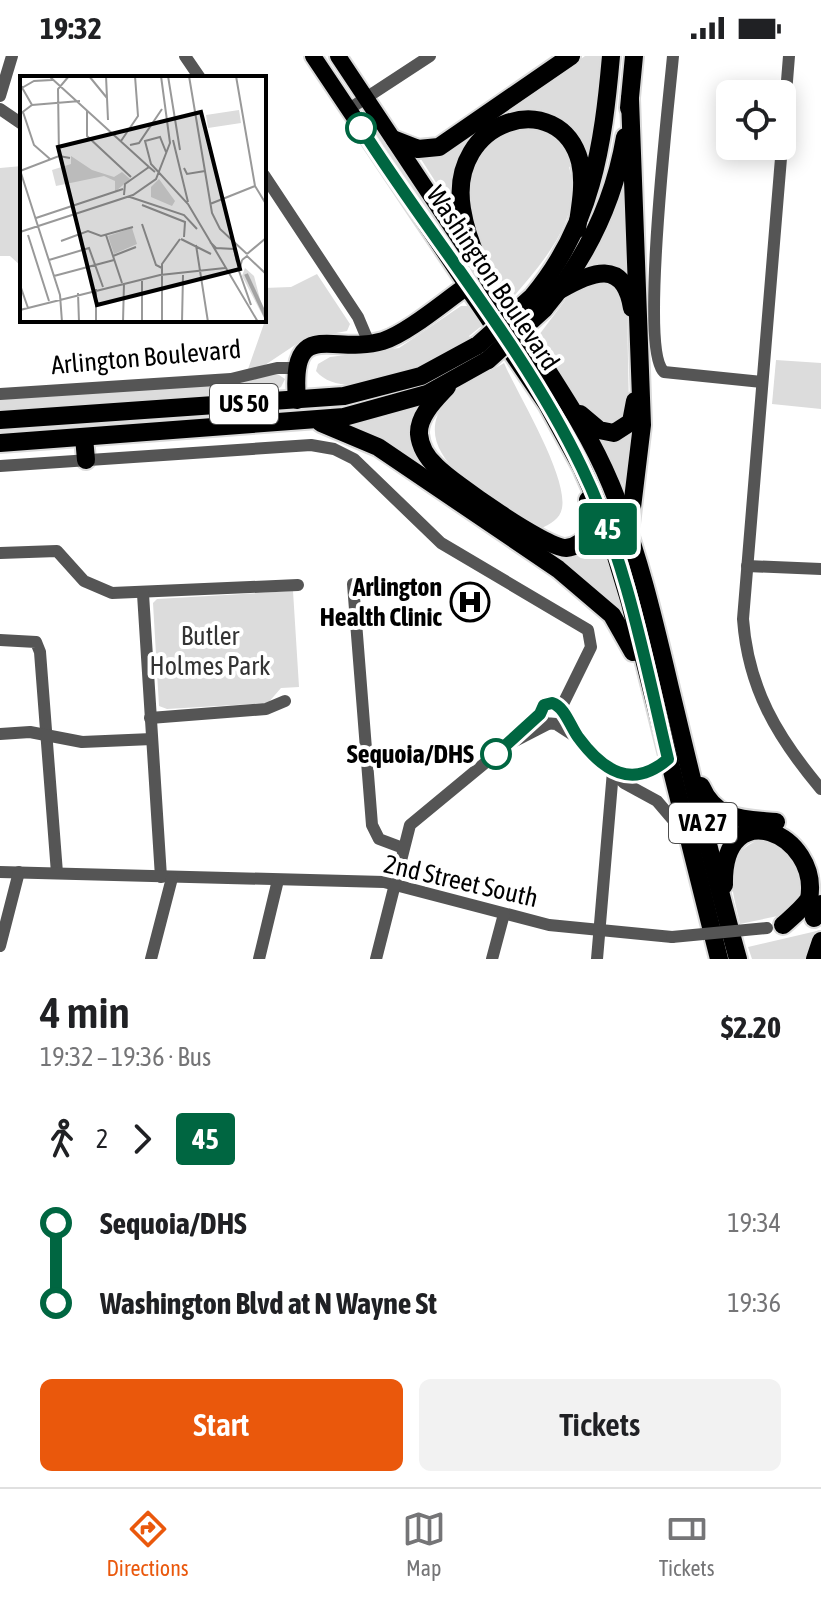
<!DOCTYPE html>
<meta charset="utf-8">
<style>
:root{--surface:#fff;--page:#f2f2f2;--text:#202124;--muted:#757577;--line:#e0e0e0;--accent:#ea580c}
body{margin:0;font-family:"Asap Condensed",sans-serif;background:var(--page);color:var(--text);height:100vh;display:flex;flex-direction:column;font-size:30px;white-space:nowrap}
*{box-sizing:border-box;margin:0}
p{font-size:26px;color:var(--muted)}
.icon{flex:none;width:44px;height:44px;fill:none;stroke:currentColor;stroke-width:2;stroke-linecap:round;stroke-linejoin:round}
.map{position:relative;height:903px;overflow:hidden}
.panel{display:flex;flex-direction:column;background:var(--surface);flex:1}
.panel>*{flex:none}
.badge{padding:0 16px;border-radius:6px;font-size:28px;line-height:52px}
.buttons{position:absolute;left:716px;top:24px;display:grid;gap:16px}
.buttons a{display:grid;place-items:center;width:80px;height:80px;border-radius:12px;background:var(--surface);box-shadow:0 4px 20px #0003;font-size:40px}
.map>.badge{position:absolute;translate:-50% -50%;box-shadow:0 0 0 4px #fff}
.legs{display:flex;align-items:center;gap:12px;height:88px;padding:0 40px;font-size:26px}
.legs p{margin-inline-start:auto}
.head{display:flex;align-items:center;justify-content:space-between;height:136px;padding:0 40px}
h1{font-size:44px;font-weight:600;line-height:60px}
.primary-button{display:flex;gap:16px;margin-top:auto;padding:16px 40px}
.primary-button a{flex:1;height:92px;border-radius:12px;background:var(--accent);color:#fff;font-size:32px;font-weight:600;line-height:92px;text-align:center}
.primary-button a+a{background:var(--page);color:var(--text)}
ul{padding:0 40px;list-style:none}
li{display:flex;align-items:center;gap:28px;height:80px;font-size:30px}
li i{display:grid;place-items:center;width:12px;height:100%;margin:0 10px;background:currentColor}
li i::after{content:'';width:20px;height:20px;margin:-10px;border:6px solid;border-radius:50%;background:var(--surface)}
li p{margin-inline-start:auto}
li:first-child i{background:linear-gradient(#0000 50%,currentColor 0)}
li:last-child i{background:linear-gradient(currentColor 50%,#0000 0)}
.status{display:flex;justify-content:space-between;align-items:center;height:56px;padding:0 40px;background:var(--surface);direction:ltr}
.status svg{height:22px;fill:currentColor}
.tab-bar{display:flex;justify-content:space-around;align-items:center;height:112px;border-top:2px solid var(--line);background:var(--surface);font-size:22px;color:var(--muted)}
.tab-bar a{display:grid;justify-items:center;gap:4px}
.tab-bar .active{color:var(--accent)}
.map>svg:first-child{display:block}
.green{fill:#dcdcdc}
.lines{fill:none;stroke-linecap:round;stroke-linejoin:round}
.major-casing{stroke:#dbdbdb;stroke-width:20}
.highway-casing{stroke:#dbdbdb;stroke-width:22}
.minor{stroke:#555;stroke-width:12}
.major{stroke:#000;stroke-width:16}
.highway{stroke:#000;stroke-width:18}
.highway-bridge-casing{stroke:#dbdbdb;stroke-width:22;stroke-linecap:butt}
.minor-bridge{stroke:#555;stroke-width:12}
.highway-bridge{stroke:#000;stroke-width:18}
.line-1-casing{stroke:#fff;stroke-width:18}
.line-1{stroke:#006641;stroke-width:12}
.stop-1-dot{fill:#fff;stroke:#006641;stroke-width:4}
.labels{text-anchor:middle;stroke-width:8;stroke-linejoin:round;paint-order:stroke}
.shield{fill:#fff;stroke:#4c4c4c;stroke-width:2}
.shield-label{font-size:24px;font-weight:bold;fill:#000}
.street-label{font-size:26px;fill:#000;stroke:#fff}
.poi-label{font-size:26px;font-weight:bold;fill:#000;stroke:#fff;text-anchor:end}
.park-label{font-size:26px;fill:#333;stroke:#fff}
.stop-label{font-size:26px;font-weight:bold;fill:#000;stroke:#fff;text-anchor:end}
.inset-river{fill:none;stroke:#a3a3a3;stroke-width:4}
.inset-road{fill:none;stroke:#999;stroke-width:2}
.view{fill:#000;fill-opacity:0.15;stroke:#000;stroke-width:4}
.inset-edge{fill:none;stroke:#000;stroke-width:4}
</style>
<div class="status"><b>19:32</b><svg viewBox="0 0 49 12"><path d="M0 12V9h3v3zM5 12V6h3v6zM10 12V3h3v9zM15 12V0h3v12zM26 1h20v11H26zM47 4h2v5h-2z"/></svg></div>
<div class="map">
<svg width="821" height="903" viewBox="0 0 821 903">
<rect width="100%" height="100%" fill="#fff"/>
<g class="green">
<path d="M585 0H602L588 119 579 89 520 58 499 59Z"/>
<path d="M537 71C555 81 565 89 574 108L569 111C585 163 540 209 509 246 493 216 472 185 466 150 465 143 467 134 468 126 474 84 498 73 537 71Z"/>
<path d="M376 73 381 74 449 179 447 183 441 181 373 75Z"/>
<path d="M471 78 459 103 453 153 419 100Z"/>
<path d="M630 93V231L580 218Z"/>
<path d="M22 110V219L21 210 10 200H0V112Z"/>
<path d="M317 218 350 268 347 275 304 283 262 311 247 316 267 259 264 232 291 231Z"/>
<path d="M597 222 618 229 627 254 629 354 619 371 591 362 536 283 575 231Z"/>
<path d="M461 250H469L484 268 469 280 472 283C440 302 348 353 316 315L318 308 330 301 399 292Z"/>
<path d="M776 304 821 307V353L772 348Z"/>
<path d="M504 307C518 339 568 420 562 452 560 464 550 467 541 473 501 446 400 402 447 343 459 328 487 318 504 307Z"/>
<path d="M453 315 440 325 351 354 0 382V373L360 346 422 329Z"/>
<path d="M276 317 285 323 281 331 268 337 0 358V342Z"/>
<path d="M429 344 416 391 552 496 597 476 606 493 632 578 345 368 382 362Z"/>
<path d="M638 362 628 438 596 377Z"/>
<path d="M293 535 299 631 281 632 268 647 167 653 159 650 153 547 157 543Z"/>
<path d="M770 779 794 786 807 842 787 858 740 868C730 823 719 797 770 779Z"/>
<path d="M821 874 810 903H752L748 891Z"/>
</g>
<g class="lines">
<defs>
<g id="major">
<path d="M313 0 467 230"/>
<path d="M338 0 472 202"/>
</g>
<g id="highway">
<path d="M629 52 634 0"/>
<path d="M395 84 418 93 439 91 571 0"/>
<path d="M577 173C580 151 585 128 580 106 560 30 447 62 462 153 470 202 494 232 520 272 552 323 588 373 611 429 638 495 654 564 670 632 692 723 713 813 738 903"/>
<path d="M560 234C591 216 624 202 632 252"/>
<path d="M532 241C592 170 603 90 611 0"/>
<path d="M544 253C586 203 614 146 625 81"/>
<path d="M447 331C435 344 418 360 419 378 420 390 427 402 436 410 453 427 545 492 566 492 577 491 585 484 591 475L592 458 588 444"/>
<path d="M297 344C290 259 333 300 383 285 408 277 445 245 467 230L547 348 582 412 605 464 630 547 719 903"/>
<path d="M580 358 599 374 614 377 631 366 635 345"/>
<path d="M0 364 344 340 421 320 478 289"/>
<path d="M321 367 378 391 558 513 612 559 633 596"/>
<path d="M84 381 86 404"/>
<path d="M0 387 344 361 427 338 488 304"/>
<path d="M630 468 642 369 630 43"/>
<path d="M701 730C716 765 744 763 776 766"/>
<path d="M724 829C722 735 821 778 809 843 802 853 792 861 783 869"/>
<path d="M814 862 821 848"/>
<path d="M815 903 821 885"/>
</g>
</defs>
<use href="#major" class="major-casing"/>
<use href="#highway" class="highway-casing"/>
<g class="minor">
<path d="M185 0 200 22"/>
<path d="M673 0C669 45 639 294 664 316L762 326"/>
<path d="M0 40 12 0"/>
<path d="M0 53 22 68"/>
<path d="M349 53 430 0"/>
<path d="M782 87 789 0"/>
<path d="M782 90 743 563C748 632 777 681 821 733"/>
<path d="M264 119 358 261 369 287"/>
<path d="M0 338 231 323 277 312H296"/>
<path d="M0 410 311 389 334 393 354 403 441 487 588 574 591 591 561 652"/>
<path d="M0 497 57 495 84 525 112 537 298 529"/>
<path d="M747 510 821 513"/>
<path d="M353 528 372 769 379 783 403 792"/>
<path d="M143 538 161 821"/>
<path d="M0 584 36 586 40 596 57 817"/>
<path d="M540 658 545 667 556 668 576 681"/>
<path d="M150 662 266 653 285 645"/>
<path d="M0 678 30 676 82 686 152 683"/>
<path d="M515 685 548 668"/>
<path d="M616 716 647 718 668 703"/>
<path d="M0 816 384 826 549 869 672 881"/>
<path d="M0 890 19 816"/>
<path d="M151 903 172 822"/>
<path d="M259 903 278 824"/>
<path d="M376 903 410 769 508 688 548 647 558 649 579 683 624 727 657 745 686 779"/>
<path d="M492 903 504 858"/>
<path d="M597 903 613 715"/>
</g>
<use href="#major" class="major"/>
<use href="#highway" class="highway"/>
<defs>
<g id="highway-bridge">
<path d="M478 289 532 241"/>
<path d="M488 304 544 253"/>
</g>
</defs>
<use href="#highway-bridge" class="highway-bridge-casing"/>
<path class="minor-bridge" d="M672 881 767 872"/>
<use href="#highway-bridge" class="highway-bridge"/>
</g>
<g class="lines">
<defs>
<path id="line-1" d="M361 72C433 185 524 291 582 412 626 503 645 605 668 703 632 734 603 715 578 681 570 670 565 651 552 647L544 649 540 658 496 698"/>
</defs>
<use href="#line-1" class="line-1-casing"/>
<use href="#line-1" class="line-1"/>
</g>
<defs>
<symbol id="hospital-ring" viewBox="-11 -11 22 22"><circle r="9.5" fill="#fff" stroke="#000" stroke-width="1.5"/><path d="M-5-5h3v3.5h4V-5h3V5h-3V1.5h-4V5h-3Z" fill="#000"/></symbol>
</defs>
<g fill-rule="evenodd">
<use href="#hospital-ring" x="448" y="524" width="44" height="44"/>
</g>
<g class="stop-1-dot">
<circle cx="361" cy="72" r="14"/>
<circle cx="496" cy="698" r="14"/>
</g>
<g class="labels">
<g class="shield">
<rect x="210" y="328" width="68" height="40" rx="6"/>
<rect x="669" y="747" width="68" height="40" rx="6"/>
</g>
<g class="shield-label">
<text x="244" y="356">US 50</text>
<text x="703" y="775">VA 27</text>
</g>
<g class="street-label">
<text transform="translate(493 222) rotate(56)" y="9">Washington Boulevard</text>
<text transform="translate(146 301) rotate(-5)" y="9">Arlington Boulevard</text>
<text transform="translate(461 825) rotate(13)" y="9">2nd Street South</text>
</g>
<g class="poi-label">
<text x="442" y="540">Arlington<tspan x="442" dy="30">Health Clinic</tspan></text>
</g>
<g class="park-label">
<text x="210" y="589">Butler<tspan x="210" dy="30">Holmes Park</tspan></text>
</g>
<g class="stop-label">
<text x="474" y="707">Sequoia/DHS</text>
</g>
</g>
<g transform="translate(20 20)">
<rect width="246" height="246" fill="#fff"/>
<path d="M219 34 221 47 188 52 186 39ZM51 80 72 94 94 101 102 96 110 103 95 116V105L84 100 36 110 32 94 51 88ZM139 103 155 125 152 130 131 121V111ZM112 152 117 168 94 178 88 160ZM225 192 234 200 246 246 222 200Z" fill="#dcdcdc"/>
<path class="inset-river" d="M226 198 246 241"/>
<path class="inset-road" d="M29 0 129 91M69 0 87 22M86 0 88 44M148 0 160 74M169 0 192 137 200 153 227 178M216 0 235 110 246 128M0 8 12 29M0 13 14 5 32 4M67 35V60L111 101M3 36 14 69 30 83M0 38 12 29 60 25M153 64 168 126M101 65 118 40 115 0M110 69 119 67 142 33M146 76 140 61 125 65 131 88 168 128 238 246M39 80 38 13 49 0M164 92 167 98 185 95M0 94 40 219 42 246M0 95 39 80 50 82M104 119 105 108 129 91 135 96M110 121 164 139 177 153M190 128 235 110M122 129 165 146 164 161M16 142 103 113M122 148 136 189 142 192M0 156 113 119 136 103 150 67 141 0M8 159 29 225M86 159 102 207M161 163 191 178M41 165 68 155 81 160 113 151M190 166 196 172 214 173 217 186M176 169 188 246M227 178 246 162M93 180 116 171M29 184 69 172 83 211M222 184 227 180 246 198M222 184 219 195 231 229M34 200 94 184M0 209 8 232M58 217 59 246M0 234 140 199 205 192M76 246V213M103 246 104 207M122 246V203M142 246V188L160 163M162 246 163 199"/>
<path class="view" d="M181 36 220 193 77 229 38 71Z"/>
<rect width="246" height="246" class="inset-edge"/>
</g>
</svg>
<div class="buttons">
<a><svg class="icon" aria-label="locate" viewBox="0 0 24 24"><circle cx="12" cy="12" r="6"/><path d="M12 2v4M12 18v4M2 12h4M18 12h4"/></svg></a>
</div>
<b class="badge" style="left:608px;top:473px;background:#006641;color:#fff">45</b>
</div>
<section class="panel">
<div class="head"><div><h1>4 min</h1><p>19:32 – 19:36 · Bus</p></div><b>$2.20</b></div>
<div class="legs"><svg class="icon" aria-label="walk" viewBox="0 0 24 24"><circle cx="13" cy="4" r="2"/><path d="M13 8l-2 6 4 7M11 14l-3 7M7 12l3-4h3l4 4"/></svg>2<svg class="icon" aria-label="forward" viewBox="0 0 24 24"><path d="M9 5l7 7-7 7"/></svg><b class="badge" style="background:#006641;color:#fff">45</b></div>
<ul>
<li><i style="color:#006641"></i><b>Sequoia/DHS</b><p>19:34</p></li>
<li><i style="color:#006641"></i><b>Washington Blvd at N Wayne St</b><p>19:36</p></li>
</ul>
<div class="primary-button"><a>Start</a><a>Tickets</a></div>
</section>
<nav class="tab-bar">
<a class="active"><svg class="icon" aria-label="directions" viewBox="0 0 24 24"><path d="M12 3l9 9-9 9-9-9zM9 14v-3h6M13 9l2 2-2 2"/></svg>Directions</a>
<a><svg class="icon" aria-label="map" viewBox="0 0 24 24"><path d="M3 6l6-2 6 2 6-2v14l-6 2-6-2-6 2zM9 4v14M15 6v14"/></svg>Map</a>
<a><svg class="icon" aria-label="tickets" viewBox="0 0 24 24"><path d="M3 7h18v10H3zM15 7v10"/></svg>Tickets</a>
</nav>
